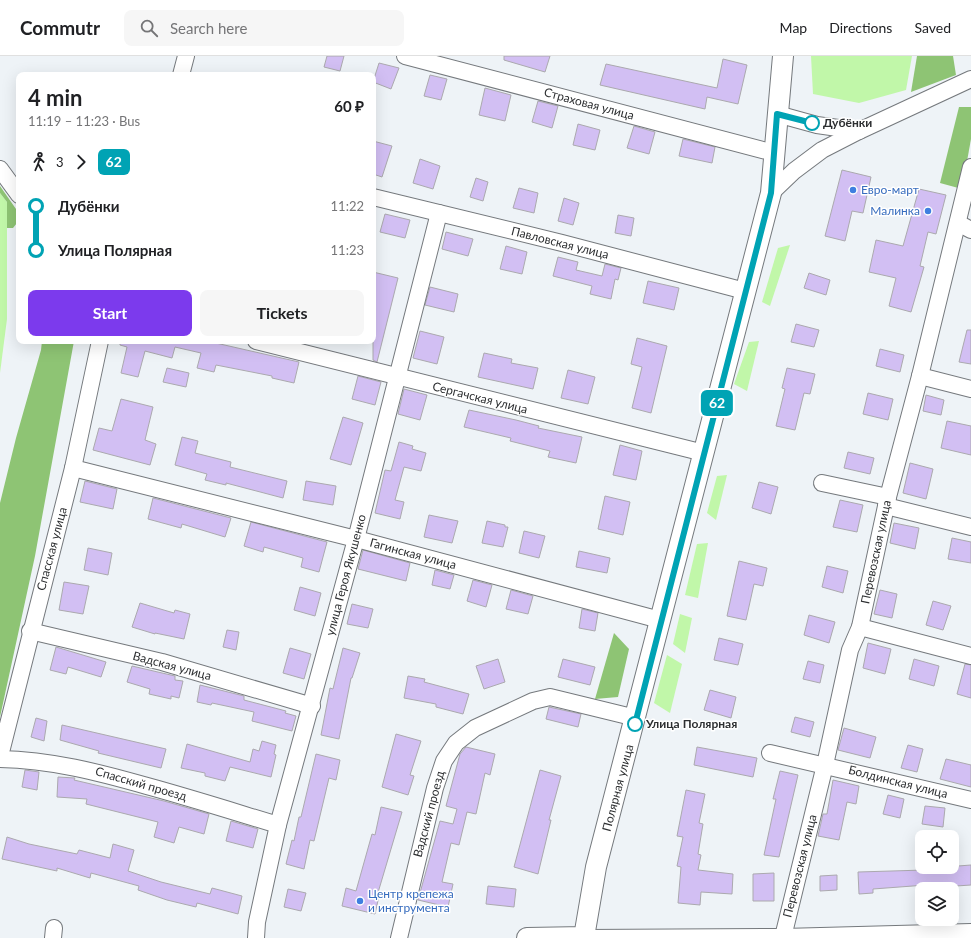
<!DOCTYPE html>
<meta charset="utf-8">
<style>
:root{--surface:#fff;--page:#f6f6f6;--text:#202124;--muted:#757577;--line:#e0e0e0;--accent:#7c3aed}
body{margin:0;font-family:Lato,sans-serif;background:var(--page);color:var(--text);height:100vh;display:flex;flex-direction:column;font-size:15px;white-space:nowrap}
*{box-sizing:border-box;margin:0}
p{font-size:13px;color:var(--muted)}
.icon{flex:none;width:22px;height:22px;fill:none;stroke:currentColor;stroke-width:2;stroke-linecap:round;stroke-linejoin:round}
.map{position:relative;flex:1;overflow:hidden}
.drawer{position:absolute;left:16px;top:16px;width:360px;height:272px;display:flex;flex-direction:column;background:var(--surface);border-radius:8px;box-shadow:0 4px 16px #0002}
.drawer>*{flex:none}
.badge{padding:0 8px;border-radius:6px;font-size:14px;line-height:26px}
.controls{position:absolute;left:915px;top:774px;display:grid;gap:8px}
.controls a{display:grid;place-items:center;width:44px;height:44px;border-radius:8px;background:var(--surface);box-shadow:0 4px 16px #0002;font-size:20px}
.map>.badge{position:absolute;translate:-50% -50%;box-shadow:0 0 0 2px #fff}
.legs{display:flex;align-items:center;gap:6px;height:44px;padding:0 12px;font-size:13px}
.legs p{margin-inline-start:auto}
.overview{display:flex;align-items:center;justify-content:space-between;height:68px;padding:0 12px}
h1{font-size:22px;font-weight:700;line-height:30px}
.cta{display:flex;gap:8px;margin-top:auto;padding:8px 12px}
.cta a{flex:1;height:46px;border-radius:8px;background:var(--accent);color:#fff;font-size:16px;font-weight:700;line-height:46px;text-align:center}
.cta a+a{background:var(--page);color:var(--text)}
ul{padding:0 12px;list-style:none}
li{display:flex;align-items:center;gap:14px;height:44px;font-size:15px}
li i{display:grid;place-items:center;width:6px;height:100%;margin:0 5px;background:currentColor}
li i::after{content:'';width:10px;height:10px;margin:-5px;border:3px solid;border-radius:50%;background:var(--surface)}
li p{margin-inline-start:auto}
li:first-child i{background:linear-gradient(#0000 50%,currentColor 0)}
li:last-child i{background:linear-gradient(currentColor 50%,#0000 0)}
header{display:flex;align-items:center;gap:24px;box-sizing:border-box;height:56px;padding:0 20px;background:var(--surface);border-bottom:1px solid var(--line)}
header strong{font-size:19px}
nav{display:flex;gap:22px;margin-inline-start:auto;font-size:14px}
.search{width:280px;height:36px;background:var(--page);display:flex;align-items:center;gap:10px;box-sizing:border-box;padding:0 14px;border-radius:8px;color:var(--muted);font-size:15px}
.map>svg:first-child{display:block}
.green{fill:#c1f7a9}
.forest{fill:#8ec474}
.building{fill:#d2bff3;stroke:#aba9ae}
.lines{fill:none;stroke-linecap:round;stroke-linejoin:round}
.minor-casing{stroke:#75797d;stroke-width:18}
.major-casing{stroke:#75797d;stroke-width:22}
.minor{stroke:#fff;stroke-width:16}
.major{stroke:#fff;stroke-width:20}
.line-1-casing{stroke:#fff;stroke-width:9}
.line-1{stroke:#00a3b4;stroke-width:6}
.stop-1-dot{fill:#fff;stroke:#00a3b4;stroke-width:2}
.shop-dot{fill:#3f7fe0;stroke:#fff;stroke-width:1.5}
.labels{text-anchor:middle;stroke-width:3;stroke-linejoin:round;paint-order:stroke}
.street-label{font-size:12px;fill:#2d2f31;stroke:#fff}
.stop-label{font-size:12px;font-weight:bold;fill:#2d2f31;stroke:#fff;text-anchor:start}
.shop-label{font-size:12px;fill:#366cbe;stroke:#fff;text-anchor:start}
</style>
<header>
<strong>Commutr</strong>
<div class="search"><svg class="icon" aria-label="search" viewBox="0 0 24 24"><circle cx="10" cy="10" r="6"/><path d="M15 15l6 6"/></svg>Search here</div>
<nav><a>Map</a><a>Directions</a><a>Saved</a></nav>
</header>
<div class="map">
<svg width="971" height="882" viewBox="0 0 971 882">
<rect width="100%" height="100%" fill="#eef3f7"/>
<g class="green">
<path d="M811 0H912L906 34 859 47 813 38Z"/>
<path d="M0 137 7 146V263L0 317Z"/>
<path d="M790 189 770 250 762 246 778 192Z"/>
<path d="M759 285 747 335 734 328 749 286Z"/>
<path d="M727 419 716 464 707 457 717 420Z"/>
<path d="M708 487 698 542 685 539 697 488Z"/>
<path d="M680 558 692 562 685 597 673 588Z"/>
<path d="M667 599 682 608 670 657 654 647Z"/>
</g>
<g class="forest">
<path d="M917 0H953L956 19 911 36Z"/>
<path d="M959 51H971V83L962 133 940 127Z"/>
<path d="M0 130 16 153 17 167 13 172H7V146L0 137Z"/>
<path d="M42 285H74L35 500 0 661V447L16 382 41 294Z"/>
<path d="M614 577 629 593 618 641 595 643Z"/>
</g>
<g class="building">
<path d="M327 0H344L340 15 324 11Z"/>
<path d="M504 0H550L545 16 504 4Z"/>
<path d="M723 3 747 9 738 48 707 41 705 53 600 29 606 8 717 32Z"/>
<path d="M379 7 399 12 391 33 373 26Z"/>
<path d="M430 19 447 23 441 44 424 40Z"/>
<path d="M485 32 511 39 505 65 479 59Z"/>
<path d="M538 45 558 50 552 72 532 66Z"/>
<path d="M578 68 600 74 595 94 573 89Z"/>
<path d="M634 70 655 76 649 98 627 92Z"/>
<path d="M683 83 715 91 712 107 679 100Z"/>
<path d="M373 85 392 90 382 121 373 118Z"/>
<path d="M420 103 440 110 433 133 413 127Z"/>
<path d="M842 114 871 121 863 157 852 155 845 185 825 180Z"/>
<path d="M476 122 488 126 483 145 470 141Z"/>
<path d="M519 132 538 137 534 157 513 152Z"/>
<path d="M919 133 946 139 936 178 928 176 920 210 924 211 911 256 889 250 896 222 869 216 876 184 903 190Z"/>
<path d="M564 142 579 147 573 169 558 165Z"/>
<path d="M385 158 410 164 405 182 380 176Z"/>
<path d="M618 159 634 162 631 180 615 177Z"/>
<path d="M446 176 473 183 468 200 442 193Z"/>
<path d="M506 190 527 196 522 218 500 213Z"/>
<path d="M558 201 578 206 576 214 602 220 605 208 621 212 618 224 615 223 611 243 590 238 592 230 553 220Z"/>
<path d="M373 216 398 222 377 306 373 304Z"/>
<path d="M809 217 830 224 826 239 804 232Z"/>
<path d="M648 225 679 232 674 254 643 247Z"/>
<path d="M430 231 458 238 454 256 425 249Z"/>
<path d="M796 268 819 274 814 291 791 286Z"/>
<path d="M967 274H971V308L959 306Z"/>
<path d="M420 275 444 281 437 308 413 302Z"/>
<path d="M637 282 667 290 651 357 632 352 642 311 631 308Z"/>
<path d="M120 285H207L299 306 294 327 272 322V320L216 309 214 316 197 312 201 297 175 291 172 302 145 295 138 321 121 317 127 291 120 289Z"/>
<path d="M880 293 904 299 900 316 876 310Z"/>
<path d="M484 297 512 303 511 307 538 312 533 333 478 321Z"/>
<path d="M167 312 189 317 186 331 163 326Z"/>
<path d="M787 312 815 318 810 338 804 337 795 374 776 370 785 333 782 332Z"/>
<path d="M568 314 595 321 588 348 561 342Z"/>
<path d="M358 320 381 326 375 349 352 343Z"/>
<path d="M404 333 427 339 420 364 398 358Z"/>
<path d="M868 337 893 343 888 364 863 358Z"/>
<path d="M926 339 944 344 941 359 923 355Z"/>
<path d="M121 343 153 351 145 384 156 388 150 409 93 394 99 372 112 375Z"/>
<path d="M469 354 516 364 539 370 538 372 582 381 576 407 548 401 550 395 510 385 511 382 464 371Z"/>
<path d="M343 361 363 367 351 409 330 403Z"/>
<path d="M947 365 971 370V399L941 392Z"/>
<path d="M182 381 198 385 195 397 231 406 230 411 287 425 283 442 226 427V429L205 424 207 418 175 409Z"/>
<path d="M399 386 413 390 412 393 426 397 421 415 404 411 395 444 404 446 400 463 375 457 385 414 391 415Z"/>
<path d="M620 389 642 395 636 424 613 419Z"/>
<path d="M848 396 874 402 870 418 844 412Z"/>
<path d="M910 407 933 413 926 443 903 437Z"/>
<path d="M85 425 117 433 113 453 80 446Z"/>
<path d="M306 425 336 430 333 449 303 444Z"/>
<path d="M759 426 778 431 771 458 752 452Z"/>
<path d="M605 440 630 446 623 479 598 473Z"/>
<path d="M153 442 231 462 225 481 182 468 181 472 148 463Z"/>
<path d="M840 444 863 449 857 476 833 471Z"/>
<path d="M429 459 458 465 452 487 424 481Z"/>
<path d="M487 465 505 469V471H508L503 491 482 487Z"/>
<path d="M251 466 327 486 319 516 301 511 303 502 264 491 263 496 244 490Z"/>
<path d="M894 467 919 472 915 493 890 487Z"/>
<path d="M524 475 545 480 539 502 519 497Z"/>
<path d="M952 482 971 486V507L948 503Z"/>
<path d="M88 492 112 497 108 519 84 514Z"/>
<path d="M363 494 410 507 406 525 358 513Z"/>
<path d="M579 495 610 502 607 517 576 511Z"/>
<path d="M739 505 767 512 763 530 754 528 746 564 727 560Z"/>
<path d="M827 510 848 515 843 537 822 531Z"/>
<path d="M435 514 454 519 450 533 432 529Z"/>
<path d="M473 524 492 529 486 551 467 545Z"/>
<path d="M64 526 89 530 83 558 59 554Z"/>
<path d="M300 531 321 537 315 560 294 554Z"/>
<path d="M511 534 533 540 528 558 506 553Z"/>
<path d="M880 534 897 538 892 562 874 558Z"/>
<path d="M933 545 951 550 943 574 926 569Z"/>
<path d="M140 547 174 557 175 554 190 558 184 583 155 577V578L132 571Z"/>
<path d="M352 548 373 553 368 572 347 568Z"/>
<path d="M582 553 598 557 595 575 579 572Z"/>
<path d="M809 559 835 566 829 587 804 579Z"/>
<path d="M227 574 239 576 236 594 223 591Z"/>
<path d="M719 582 743 588 738 609 714 604Z"/>
<path d="M868 587 891 593 885 618 863 612Z"/>
<path d="M56 591 106 606 101 621 68 611 66 618 50 614Z"/>
<path d="M290 592 311 598 304 623 283 617Z"/>
<path d="M343 592 360 597 352 622H351L339 683 321 679 330 632 333 633Z"/>
<path d="M498 603 505 626 484 633 476 610Z"/>
<path d="M563 603 595 611 590 629 558 621Z"/>
<path d="M914 603 939 610 934 630 909 623Z"/>
<path d="M808 605 824 609 820 627 803 623Z"/>
<path d="M965 608 971 609V642L957 638Z"/>
<path d="M132 610 175 620V624L183 625 179 642 171 640V643L149 638 150 633 127 626Z"/>
<path d="M408 620 425 623 424 626 469 638 463 658 436 651V648L404 642Z"/>
<path d="M200 629 244 640V644L286 655 285 657 296 660 292 675 252 665 254 656 212 647 211 649 197 646Z"/>
<path d="M710 634 736 641 731 662 704 654Z"/>
<path d="M549 651 581 658 578 671 546 663Z"/>
<path d="M795 661 814 666 810 681 791 676Z"/>
<path d="M36 662 47 665 44 685 31 681Z"/>
<path d="M62 669 166 693 161 712 98 697 99 695 60 684Z"/>
<path d="M844 672 876 681 870 702 838 694Z"/>
<path d="M396 678 421 685 410 719 414 720 408 739 382 731Z"/>
<path d="M262 685 276 689 274 698 276 699 271 721 230 711 225 725 205 720V717L181 712 187 688 250 706 253 693 259 695Z"/>
<path d="M908 689 923 693 917 716 901 712Z"/>
<path d="M466 691 495 698 490 719 485 717 476 758 467 756 459 789 451 787 442 826 453 828 448 851 418 844 440 765 453 768 457 753 446 750 460 698Z"/>
<path d="M697 691 757 702 753 721 694 709Z"/>
<path d="M316 698 340 704 336 724 329 722 314 785 310 784 304 813 286 808 292 784 294 785 299 761H301Z"/>
<path d="M946 703 971 709V731L940 723Z"/>
<path d="M25 714 39 716 37 734 22 731Z"/>
<path d="M540 714 561 720 549 764H551L538 818 514 811Z"/>
<path d="M780 715 798 719 779 801 764 799 776 743H773Z"/>
<path d="M58 721 75 722 74 724 164 745 209 758 204 778 179 771 174 787 154 781 158 766 86 748 87 743 57 741Z"/>
<path d="M833 724 859 730 856 748 847 746 839 784 818 780 823 758H827Z"/>
<path d="M686 734 705 738 699 767 703 768 698 798 701 799 698 814 733 818 732 838 701 836 700 849 678 847 681 811 677 810 683 781 677 780Z"/>
<path d="M888 739 904 743 900 762 883 758Z"/>
<path d="M925 750 945 752 943 771 922 768Z"/>
<path d="M381 751 402 756 377 840H379L375 858 342 850 346 832 356 835 372 778 375 779Z"/>
<path d="M231 765 258 773 253 792 226 785Z"/>
<path d="M7 781 29 788 77 798 79 794 110 802 113 788 134 794 128 815 161 826 210 838 212 832 242 840 238 858 197 847 196 851 167 844 138 834 139 830 91 817 90 822 57 812V815L2 803Z"/>
<path d="M971 809V829L926 832V829L873 833V837L859 838 858 816 958 813V810Z"/>
<path d="M774 817V845H753V818Z"/>
<path d="M837 819V834L820 835V820Z"/>
<path d="M488 830 516 833 514 851 486 848Z"/>
<path d="M288 833 306 837 301 855 284 851Z"/>
</g>
<g class="lines">
<defs>
<g id="minor">
<path d="M405 0 774 97"/>
<path d="M181 19 186 0"/>
<path d="M777 58 817 69 859 75"/>
<path d="M0 113 19 139"/>
<path d="M771 137 794 115 822 94 859 75 971 23"/>
<path d="M373 141 562 187 745 235"/>
<path d="M958 167 971 174"/>
<path d="M256 285 704 397"/>
<path d="M920 320 971 333"/>
<path d="M73 412 364 485 660 564"/>
<path d="M822 427 888 441"/>
<path d="M886 450 971 471"/>
<path d="M860 571 971 600"/>
<path d="M30 575 162 606 312 650"/>
<path d="M770 697 971 744"/>
<path d="M0 700 73 412 100 285"/>
<path d="M0 703C51 704 98 716 147 730 191 742 235 756 278 769"/>
<path d="M783 881 825 709 850 594 860 571 888 441 920 320 971 111"/>
<path d="M53 882 54 872"/>
<path d="M256 882 257 866 278 769 356 483 439 157"/>
<path d="M399 882 435 732 444 705 456 687 475 672 533 645 550 641 636 662"/>
<path d="M584 882 783 881 971 876"/>
</g>
<path id="major" d="M527 882 584 881 596 811 771 137 783 0"/>
</defs>
<use href="#minor" class="minor-casing"/>
<use href="#major" class="major-casing"/>
<use href="#minor" class="minor"/>
<use href="#major" class="major"/>
</g>
<g class="lines">
<defs>
<path id="line-1" d="M635 668 771 137 777 58 812 67"/>
</defs>
<use href="#line-1" class="line-1-casing"/>
<use href="#line-1" class="line-1"/>
</g>
<g class="stop-1-dot">
<circle cx="812" cy="67" r="7"/>
<circle cx="635" cy="668" r="7"/>
</g>
<g class="shop-dot">
<circle cx="853" cy="134" r="4"/>
<circle cx="928" cy="155" r="4"/>
<circle cx="360" cy="845" r="4"/>
</g>
<g class="labels">
<g class="street-label">
<text transform="translate(589 48) rotate(15)" y="4">Страховая улица</text>
<text transform="translate(560 187) rotate(14)" y="4">Павловская улица</text>
<text transform="translate(480 342) rotate(14)" y="4">Сергачская улица</text>
<text transform="translate(52 493) rotate(-75)" y="4">Спасская улица</text>
<text transform="translate(876 496) rotate(-78)" y="4">Перевозская улица</text>
<text transform="translate(413 498) rotate(15)" y="4">Гагинская улица</text>
<text transform="translate(346 519) rotate(-75)" y="4">улица Героя Якушенко</text>
<text transform="translate(172 610) rotate(15)" y="4">Вадская улица</text>
<text transform="translate(898 726) rotate(14)" y="4">Болдинская улица</text>
<text transform="translate(141 728) rotate(16)" y="4">Спасский проезд</text>
<text transform="translate(618 732) rotate(-75)" y="4">Полярная улица</text>
<text transform="translate(429 758) rotate(-75)" y="4">Вадский проезд</text>
<text transform="translate(800 810) rotate(-76)" y="4">Перевозская улица</text>
</g>
<g class="stop-label">
<text x="823" y="71">Дубёнки</text>
<text x="646" y="672">Улица Полярная</text>
</g>
<g class="shop-label">
<text x="861" y="138">Евро-март</text>
<text x="920" y="159" text-anchor="end">Малинка</text>
<text x="368" y="842">Центр крепежа<tspan x="368" dy="14">и инструмента</tspan></text>
</g>
</g>
</svg>
<div class="controls">
<a><svg class="icon" aria-label="locate" viewBox="0 0 24 24"><circle cx="12" cy="12" r="6"/><path d="M12 2v4M12 18v4M2 12h4M18 12h4"/></svg></a>
<a><svg class="icon" aria-label="layers" viewBox="0 0 24 24"><path d="M12 4l9 5-9 5-9-5zM3 14l9 5 9-5"/></svg></a>
</div>
<b class="badge" style="left:717px;top:347px;background:#00a3b4;color:#fff">62</b>
<section class="drawer">
<div class="overview"><div><h1>4 min</h1><p>11:19 – 11:23 · Bus</p></div><b>60 ₽</b></div>
<div class="legs"><svg class="icon" aria-label="walk" viewBox="0 0 24 24"><circle cx="13" cy="4" r="2"/><path d="M13 8l-2 6 4 7M11 14l-3 7M7 12l3-4h3l4 4"/></svg>3<svg class="icon" aria-label="forward" viewBox="0 0 24 24"><path d="M9 5l7 7-7 7"/></svg><b class="badge" style="background:#00a3b4;color:#fff">62</b></div>
<ul>
<li><i style="color:#00a3b4"></i><b>Дубёнки</b><p>11:22</p></li>
<li><i style="color:#00a3b4"></i><b>Улица Полярная</b><p>11:23</p></li>
</ul>
<div class="cta"><a>Start</a><a>Tickets</a></div>
</section>
</div>
